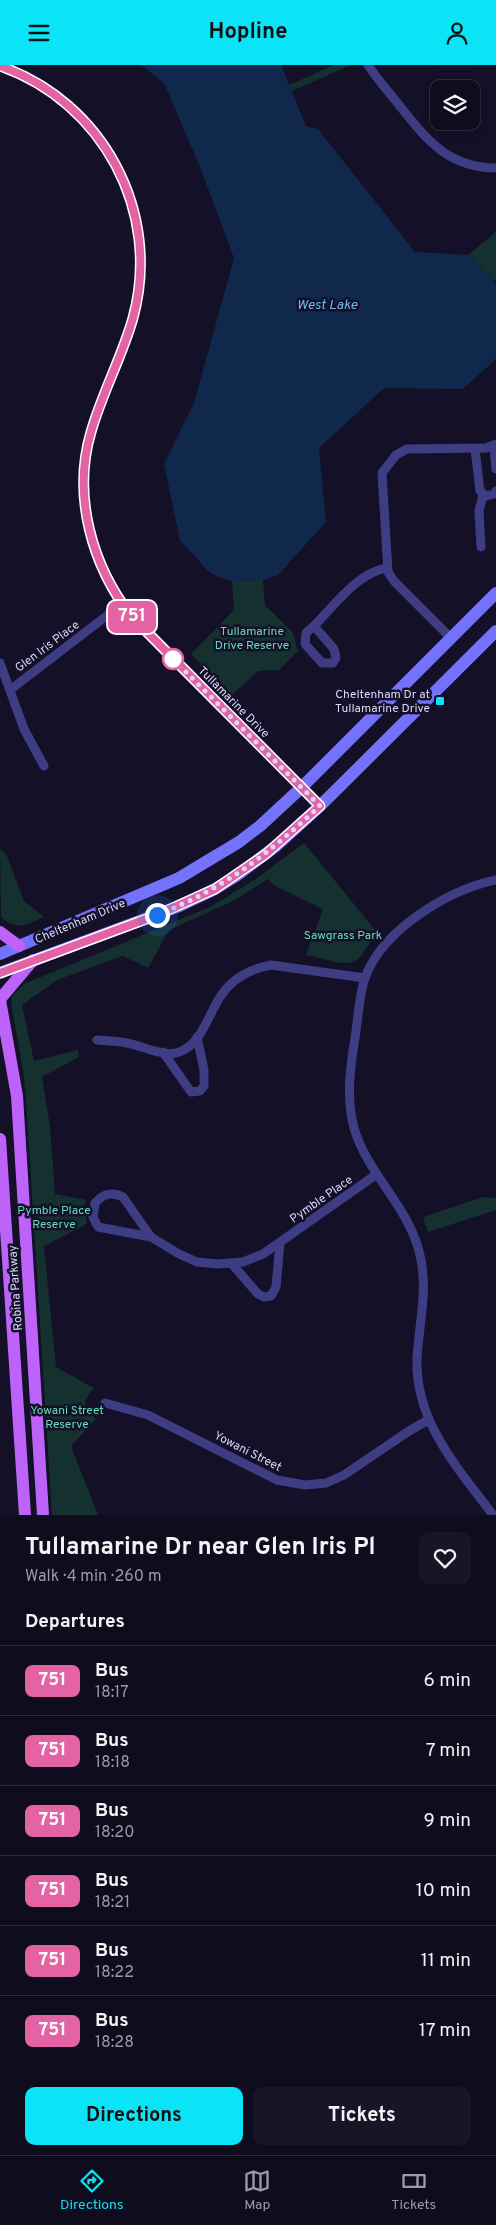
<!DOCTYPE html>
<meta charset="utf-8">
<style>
:root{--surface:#0f0c1d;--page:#181526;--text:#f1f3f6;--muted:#9b9ba4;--line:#2f2c3b;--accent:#0ae4f7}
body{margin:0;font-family:Overpass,sans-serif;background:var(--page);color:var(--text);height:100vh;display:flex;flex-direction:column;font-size:19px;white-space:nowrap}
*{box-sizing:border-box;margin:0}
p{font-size:16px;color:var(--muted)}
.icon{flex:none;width:28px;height:28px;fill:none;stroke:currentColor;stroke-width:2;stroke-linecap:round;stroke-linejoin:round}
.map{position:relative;height:1450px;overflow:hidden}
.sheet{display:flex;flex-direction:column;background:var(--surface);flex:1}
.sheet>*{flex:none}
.badge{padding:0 10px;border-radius:8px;font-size:18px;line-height:32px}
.controls{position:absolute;left:430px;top:15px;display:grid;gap:10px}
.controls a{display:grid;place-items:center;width:50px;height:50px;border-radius:10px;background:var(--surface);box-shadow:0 2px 12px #0003,0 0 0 1px var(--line);font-size:25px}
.you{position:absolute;width:25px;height:25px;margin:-12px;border:4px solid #fff;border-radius:50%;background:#1a73e8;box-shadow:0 0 0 8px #1a73e833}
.map>.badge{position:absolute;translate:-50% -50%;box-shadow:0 0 0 2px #fff}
h2{padding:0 25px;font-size:19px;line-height:45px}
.round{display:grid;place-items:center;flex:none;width:52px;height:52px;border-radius:10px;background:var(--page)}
.summary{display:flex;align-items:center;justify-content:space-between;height:85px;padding:0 25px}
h1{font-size:24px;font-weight:700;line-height:38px}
.button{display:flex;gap:10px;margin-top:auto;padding:10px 25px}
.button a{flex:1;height:58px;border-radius:10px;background:var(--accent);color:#111;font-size:20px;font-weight:700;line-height:58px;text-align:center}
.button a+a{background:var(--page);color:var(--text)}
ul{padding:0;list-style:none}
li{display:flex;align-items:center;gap:15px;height:70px;padding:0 25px;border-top:1px solid var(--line)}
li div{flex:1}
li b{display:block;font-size:19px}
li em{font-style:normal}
li .badge{min-width:55px;font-weight:700;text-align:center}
header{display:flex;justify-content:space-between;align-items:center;height:65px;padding:0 25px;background:var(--accent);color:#111;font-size:22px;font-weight:700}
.tab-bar{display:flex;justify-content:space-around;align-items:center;height:70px;border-top:1px solid var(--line);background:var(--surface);font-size:14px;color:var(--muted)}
.tab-bar a{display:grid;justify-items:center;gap:2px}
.tab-bar .active{color:var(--accent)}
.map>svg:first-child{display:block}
.green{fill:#14312f}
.water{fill:#10284b}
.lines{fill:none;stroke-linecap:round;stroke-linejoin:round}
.minor{stroke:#3e3d84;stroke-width:9}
.secondary{stroke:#7372fa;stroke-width:12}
.primary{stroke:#be63fa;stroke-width:12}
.line-casing{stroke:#fff;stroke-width:11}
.line{stroke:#e463a4;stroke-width:8}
.walk{stroke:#dbd8fe;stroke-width:5;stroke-dasharray:0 9}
.stop-dot{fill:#fff;stroke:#e463a4;stroke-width:2.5}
.poi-dot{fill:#0ae4f7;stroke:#141027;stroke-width:2}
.labels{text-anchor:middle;stroke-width:5;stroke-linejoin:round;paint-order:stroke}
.park-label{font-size:12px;fill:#65dcbc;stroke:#141027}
.street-label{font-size:12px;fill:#dbd8fe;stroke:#141027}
.poi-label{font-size:12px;fill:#dbd8fe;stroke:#141027;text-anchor:end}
.water-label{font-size:14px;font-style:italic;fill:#69bafa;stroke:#141027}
</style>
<header><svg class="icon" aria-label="menu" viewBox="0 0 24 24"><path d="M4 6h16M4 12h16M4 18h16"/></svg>Hopline<svg class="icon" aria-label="person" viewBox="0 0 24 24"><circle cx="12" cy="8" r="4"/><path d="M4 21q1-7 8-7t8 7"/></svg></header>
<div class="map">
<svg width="496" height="1450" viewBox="0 0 496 1450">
<rect width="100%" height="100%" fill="#141027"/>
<g class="green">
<path d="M334 0H351L292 26 289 20Z"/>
<path d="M496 167V215L494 216 468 190Z"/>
<path d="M263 515 265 540 293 568 298 586 279 605 258 606 232 630 191 589 234 545 232 516Z"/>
<path d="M304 778 376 866C354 910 350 899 306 890L323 844 275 821 268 814 233 836 169 865 148 903 123 891 57 915 22 940 34 996 78 985 79 992 42 1012 50 1061 55 1129 86 1135 83 1142 87 1159 44 1181 56 1302 94 1323 85 1335 87 1346 96 1354 71 1381 98 1450H52L26 1034 23 1005 11 939 12 931 24 919 210 842 256 814Z"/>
<path d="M0 783 7 791 24 836 44 852C24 860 19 866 1 852Z"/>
<path d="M483 1132 496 1133V1145L428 1167 423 1152Z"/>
</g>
<path class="water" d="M141 0H281L306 61 318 64 415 187 468 190 496 218V294L463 324 384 323 319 383 326 457 278 510 264 515 232 516 218 512 208 506 180 475 164 399 194 338 234 193 200 102 164 18Z"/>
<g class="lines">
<g class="minor">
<path d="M368 0C377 14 389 27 399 40 427 75 447 102 496 103"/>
<path d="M0 1C103 37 162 147 133 253 122 292 102 328 91 367 72 431 92 501 132 552L320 741"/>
<path d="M494 381 496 404"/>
<path d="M475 384 480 426 486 431 494 429 496 426"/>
<path d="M481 482 479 446 483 430"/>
<path d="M314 561 306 568 305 579 322 598H333L336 593 334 584 314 561C334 541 358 507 387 503"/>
<path d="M451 573 394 516 388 507 382 408 396 390 407 384 486 383 496 379"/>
<path d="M0 598 24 664 44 701"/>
<path d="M10 625 122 539"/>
<path d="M97 975C107 976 118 976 127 978 142 981 162 991 176 988 201 982 208 950 220 932 232 913 250 904 271 900L365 913"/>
<path d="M163 987 191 1027 200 1026 204 1021V1005L197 972"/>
<path d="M151 1172 123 1132C111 1126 103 1129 95 1138L93 1152 98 1162 151 1172 179 1189 197 1197 218 1199 243 1197 263 1189 377 1109"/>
<path d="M232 1199 258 1229 264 1232 271 1231 276 1222 280 1178"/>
<path d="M105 1338 148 1350 277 1415 305 1420 326 1418 344 1410 409 1366 428 1355"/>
<path d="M493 1450C458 1403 415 1357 417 1294 419 1257 429 1223 419 1186 407 1140 367 1108 354 1063 346 1033 350 1003 355 973 358 955 359 930 365 913 382 865 448 825 496 815"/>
</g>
<g class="secondary">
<path d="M0 889 179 813 239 777 260 761 301 723 496 528"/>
<path d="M0 908 177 842 215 824 236 811 276 781 320 741 496 566"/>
</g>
<g class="primary">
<path d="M0 867 19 881"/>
<path d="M0 934 33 895"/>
<path d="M0 935 17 1031 43 1450"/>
<path d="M0 1074 25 1450"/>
</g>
</g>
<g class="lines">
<defs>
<path id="line" d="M0 1C103 37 162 147 133 253 122 292 102 328 91 367 72 431 92 501 132 552L320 741 266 789 215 824 157 850 0 908"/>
</defs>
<use href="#line" class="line-casing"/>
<use href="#line" class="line"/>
<path class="walk" d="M157 850C227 822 265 791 320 741L167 588 173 594"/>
</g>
<circle class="stop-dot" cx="173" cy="594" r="10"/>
<rect class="poi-dot" x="435" y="631" width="10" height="10" rx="2.5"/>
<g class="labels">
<g class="park-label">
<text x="252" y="570">Tullamarine<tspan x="252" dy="14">Drive Reserve</tspan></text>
<text x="343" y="874">Sawgrass Park</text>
<text x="54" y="1149">Pymble Place<tspan x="54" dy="14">Reserve</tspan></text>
<text x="67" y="1349">Yowani Street<tspan x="67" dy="14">Reserve</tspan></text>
</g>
<g class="street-label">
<text transform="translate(47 581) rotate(-37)" y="4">Glen Iris Place</text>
<text transform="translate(234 637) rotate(45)" y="4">Tullamarine Drive</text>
<text transform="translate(80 856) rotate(-23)" y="4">Cheltenham Drive</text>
<text transform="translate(321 1134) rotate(-35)" y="4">Pymble Place</text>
<text transform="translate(15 1223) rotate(-94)" y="4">Robina Parkway</text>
<text transform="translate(248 1386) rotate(27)" y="4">Yowani Street</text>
</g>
<g class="poi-label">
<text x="430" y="633">Cheltenham Dr at<tspan x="430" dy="14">Tullamarine Drive</tspan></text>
</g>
<g class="water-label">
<text x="327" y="244">West Lake</text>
</g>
</g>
</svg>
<div class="controls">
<a><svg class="icon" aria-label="layers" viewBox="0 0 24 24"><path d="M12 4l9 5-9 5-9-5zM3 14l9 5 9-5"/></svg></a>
</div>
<div class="you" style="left:157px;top:850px"></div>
<b class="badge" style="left:132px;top:552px;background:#e463a4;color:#fff">751</b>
</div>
<section class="sheet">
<div class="summary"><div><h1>Tullamarine Dr near Glen Iris Pl</h1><p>Walk · 4 min · 260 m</p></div><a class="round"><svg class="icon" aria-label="heart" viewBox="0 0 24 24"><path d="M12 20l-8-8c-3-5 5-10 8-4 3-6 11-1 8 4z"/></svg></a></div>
<h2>Departures</h2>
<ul>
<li><span class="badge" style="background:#e463a4;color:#fff">751</span><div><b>Bus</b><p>18:17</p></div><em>6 min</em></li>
<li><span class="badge" style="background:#e463a4;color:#fff">751</span><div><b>Bus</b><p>18:18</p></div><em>7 min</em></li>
<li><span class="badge" style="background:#e463a4;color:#fff">751</span><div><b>Bus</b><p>18:20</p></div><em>9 min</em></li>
<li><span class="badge" style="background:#e463a4;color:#fff">751</span><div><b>Bus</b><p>18:21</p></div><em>10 min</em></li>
<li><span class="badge" style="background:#e463a4;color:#fff">751</span><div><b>Bus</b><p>18:22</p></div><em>11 min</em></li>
<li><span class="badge" style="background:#e463a4;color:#fff">751</span><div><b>Bus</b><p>18:28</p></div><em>17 min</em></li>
</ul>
<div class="button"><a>Directions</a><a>Tickets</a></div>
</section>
<nav class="tab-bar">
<a class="active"><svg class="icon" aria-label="directions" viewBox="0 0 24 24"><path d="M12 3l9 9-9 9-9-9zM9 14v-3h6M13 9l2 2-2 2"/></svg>Directions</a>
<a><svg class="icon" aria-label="map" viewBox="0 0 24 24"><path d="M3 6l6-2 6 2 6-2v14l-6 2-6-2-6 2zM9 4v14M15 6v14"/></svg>Map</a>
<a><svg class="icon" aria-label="tickets" viewBox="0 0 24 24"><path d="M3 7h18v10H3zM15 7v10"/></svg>Tickets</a>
</nav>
